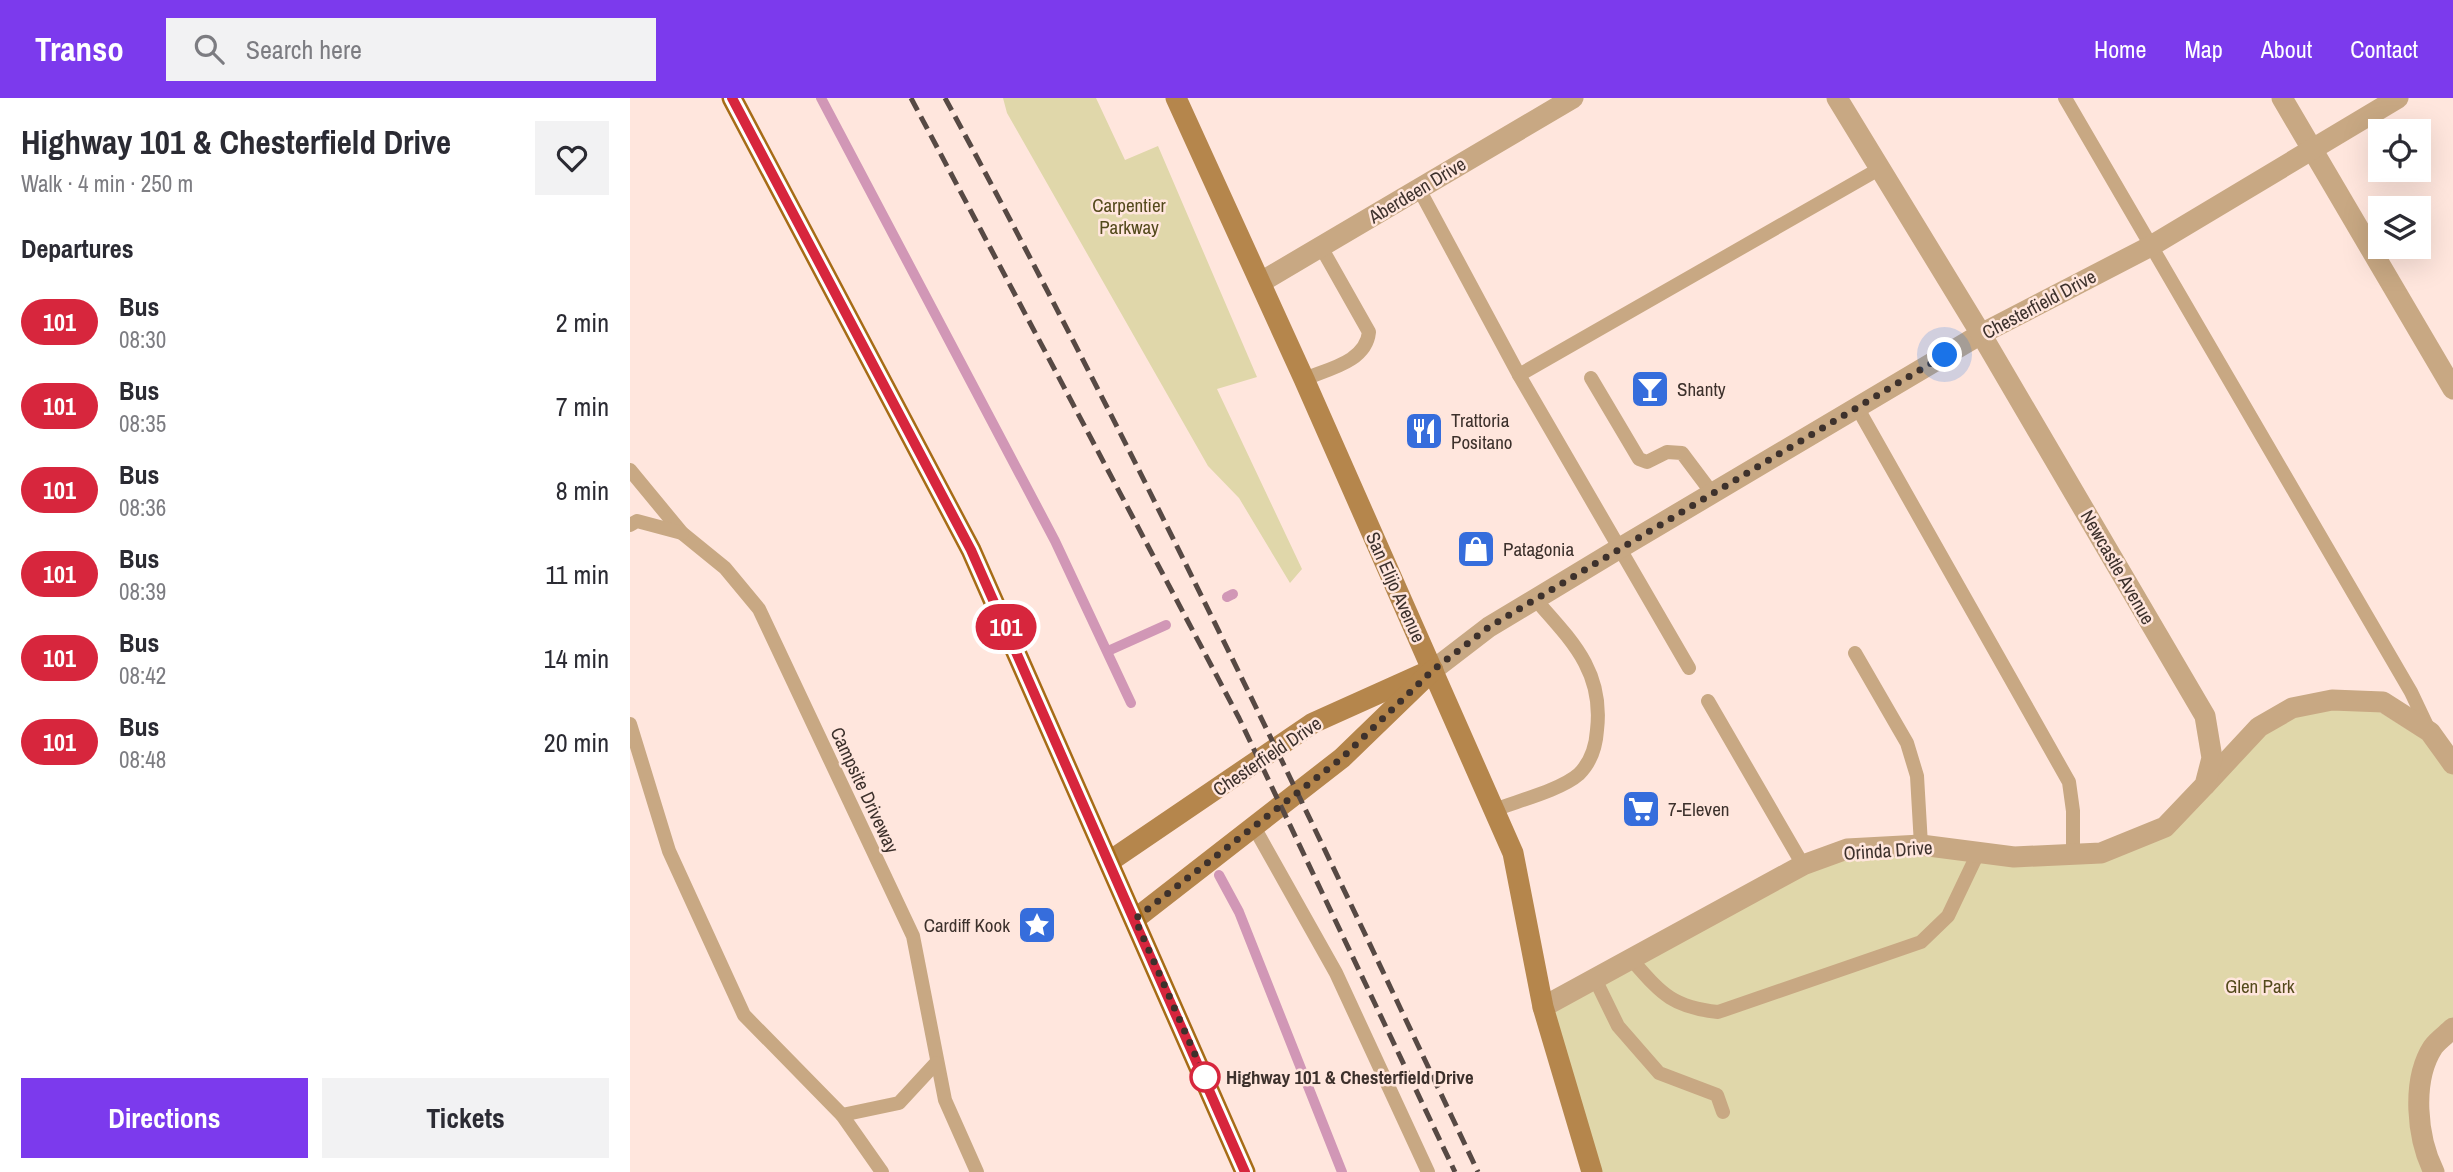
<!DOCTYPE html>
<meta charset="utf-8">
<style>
:root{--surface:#fff;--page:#f2f2f3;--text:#2b2b33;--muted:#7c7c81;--accent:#7c3aed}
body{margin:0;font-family:"Archivo Narrow",sans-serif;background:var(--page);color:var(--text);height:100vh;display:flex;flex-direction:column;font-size:26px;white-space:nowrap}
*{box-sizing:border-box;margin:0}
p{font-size:23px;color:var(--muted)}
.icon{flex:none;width:38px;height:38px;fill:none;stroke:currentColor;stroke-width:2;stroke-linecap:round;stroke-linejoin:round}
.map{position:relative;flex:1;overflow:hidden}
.details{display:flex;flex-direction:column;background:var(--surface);width:630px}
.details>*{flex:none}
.badge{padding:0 14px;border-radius:23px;font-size:24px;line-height:46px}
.fabs{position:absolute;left:1738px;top:21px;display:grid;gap:14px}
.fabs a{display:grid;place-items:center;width:63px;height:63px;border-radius:0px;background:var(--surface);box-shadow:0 7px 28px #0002;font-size:35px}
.you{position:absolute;width:35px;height:35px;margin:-18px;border:5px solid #fff;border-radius:50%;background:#1a73e8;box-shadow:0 0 0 10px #1a73e833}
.map>.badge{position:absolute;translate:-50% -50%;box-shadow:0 0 0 4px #fff}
h2{padding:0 21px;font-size:26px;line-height:63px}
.round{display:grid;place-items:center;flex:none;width:74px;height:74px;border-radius:0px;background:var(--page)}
.headline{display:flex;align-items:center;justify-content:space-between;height:119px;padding:0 21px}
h1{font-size:33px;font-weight:800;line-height:52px}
.primary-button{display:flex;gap:14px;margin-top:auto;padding:14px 21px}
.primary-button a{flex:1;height:80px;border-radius:0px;background:var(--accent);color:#fff;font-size:28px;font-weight:800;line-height:80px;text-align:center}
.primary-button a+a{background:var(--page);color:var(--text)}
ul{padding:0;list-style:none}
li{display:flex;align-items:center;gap:21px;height:84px;padding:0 21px}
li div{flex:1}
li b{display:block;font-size:26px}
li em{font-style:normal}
li .badge{min-width:77px;font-weight:700;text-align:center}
header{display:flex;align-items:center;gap:42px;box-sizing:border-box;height:98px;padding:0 35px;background:var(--accent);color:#fff}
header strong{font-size:33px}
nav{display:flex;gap:38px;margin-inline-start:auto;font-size:24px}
.search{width:490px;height:63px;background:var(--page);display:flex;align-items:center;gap:18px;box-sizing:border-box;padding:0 24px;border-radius:0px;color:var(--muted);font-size:26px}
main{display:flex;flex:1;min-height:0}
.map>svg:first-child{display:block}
.green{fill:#e0d7aa}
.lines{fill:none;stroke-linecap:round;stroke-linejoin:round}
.stream{stroke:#d197b6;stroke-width:10}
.service{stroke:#c8a883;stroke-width:14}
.minor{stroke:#c8a883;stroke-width:21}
.tertiary{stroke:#c8a883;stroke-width:21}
.secondary{stroke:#b5864c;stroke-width:21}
.primary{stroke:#a76c17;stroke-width:21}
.rail{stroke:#574944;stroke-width:5;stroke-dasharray:14 7;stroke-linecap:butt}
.line-casing{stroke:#fff;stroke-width:16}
.line{stroke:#d7263d;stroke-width:10}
.walk{stroke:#3d312c;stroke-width:7;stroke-dasharray:0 12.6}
.stop-dot{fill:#fff;stroke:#d7263d;stroke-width:3.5}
.labels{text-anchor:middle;stroke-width:5;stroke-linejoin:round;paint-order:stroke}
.street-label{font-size:19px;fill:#3d312c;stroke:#ffe6dd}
.park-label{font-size:19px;fill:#53491b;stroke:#ffe6dd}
.poi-label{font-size:19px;fill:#3d312c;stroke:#ffe6dd;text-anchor:start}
.stop-label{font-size:19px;font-weight:bold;fill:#3d312c;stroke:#ffe6dd;text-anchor:start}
</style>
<header>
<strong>Transo</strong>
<div class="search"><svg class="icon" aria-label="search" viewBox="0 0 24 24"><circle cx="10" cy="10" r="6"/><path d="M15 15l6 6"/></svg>Search here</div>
<nav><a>Home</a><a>Map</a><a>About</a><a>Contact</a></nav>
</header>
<main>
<section class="details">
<div class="headline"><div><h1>Highway 101 &amp; Chesterfield Drive</h1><p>Walk · 4 min · 250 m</p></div><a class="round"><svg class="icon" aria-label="heart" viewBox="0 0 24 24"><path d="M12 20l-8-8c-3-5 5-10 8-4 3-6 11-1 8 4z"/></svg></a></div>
<h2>Departures</h2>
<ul>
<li><span class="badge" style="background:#d7263d;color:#fff">101</span><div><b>Bus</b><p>08:30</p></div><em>2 min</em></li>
<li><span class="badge" style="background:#d7263d;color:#fff">101</span><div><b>Bus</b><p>08:35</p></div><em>7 min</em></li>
<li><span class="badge" style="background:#d7263d;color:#fff">101</span><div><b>Bus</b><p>08:36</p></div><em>8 min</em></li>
<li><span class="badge" style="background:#d7263d;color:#fff">101</span><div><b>Bus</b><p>08:39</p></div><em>11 min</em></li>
<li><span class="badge" style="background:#d7263d;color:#fff">101</span><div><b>Bus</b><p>08:42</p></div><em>14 min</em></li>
<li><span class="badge" style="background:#d7263d;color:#fff">101</span><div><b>Bus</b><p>08:48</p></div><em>20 min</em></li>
</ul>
<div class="primary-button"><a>Directions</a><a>Tickets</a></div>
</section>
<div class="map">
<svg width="1823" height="1074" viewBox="0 0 1823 1074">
<rect width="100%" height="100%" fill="#ffe6dd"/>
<g class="green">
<path d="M373 0H466L495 62 528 48 627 279 587 291 672 471 660 485 609 400 578 368 377 15Z"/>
<path d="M1729 601 1823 660V932L1807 952 1789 1004 1809 1074H955L907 924 1209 752 1347 757 1507 742 1653 615Z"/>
</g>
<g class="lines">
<g class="stream">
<path d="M191 0 425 443 501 605"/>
<path d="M597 499 603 496"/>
<path d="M478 553 536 527"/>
<path d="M589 777 609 814 712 1074"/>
</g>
<g class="service">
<path d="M1435 0 1781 594 1799 632"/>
<path d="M789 91 889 277 1059 570"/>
<path d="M889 277 1249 71"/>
<path d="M961 280 1009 361 1017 364 1037 354 1052 355 1082 395"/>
<path d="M674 281C698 271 736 264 739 234L691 149"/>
<path d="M1227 309 1439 684 1443 713V756"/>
<path d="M0 372 52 435 95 470 129 511 283 838 315 1002 347 1074"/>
<path d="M0 427 7 423 52 435"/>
<path d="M1225 555 1277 645 1287 678 1291 747"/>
<path d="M1078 603 1173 767"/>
<path d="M0 626 39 753 114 917 212 1017 252 1074"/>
<path d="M864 712C887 703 931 692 949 676 961 664 966 647 967 632 974 573 941 542 905 501"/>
<path d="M624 729 706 875 798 1074"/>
<path d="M1001 861C1031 895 1041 909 1088 914L1291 844 1318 818 1349 753"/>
<path d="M965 881 988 928 1029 975 1087 997 1093 1014"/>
<path d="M212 1017 269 1005 306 965"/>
</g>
<g class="minor">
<path d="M1652 0 1823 291"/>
<path d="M631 184 943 0"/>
<path d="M1575 687 1629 629 1662 610 1702 602 1753 604 1800 634 1823 666"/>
<path d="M1804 1074C1787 1040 1781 983 1803 949 1808 942 1817 936 1823 930"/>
</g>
<g class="tertiary">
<path d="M803 572 859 529 990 450 1351 236 1521 148 1768 0"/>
<path d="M913 909 1173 767 1217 751 1291 747 1384 759 1471 755 1535 729 1575 687 1582 660 1575 618 1351 236 1207 0"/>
</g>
<g class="secondary">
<path d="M546 0 674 281 883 755 913 909 962 1074"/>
<path d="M480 763 683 625 792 576"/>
<path d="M505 821 712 660 803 572"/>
</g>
<path class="primary" d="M102 0 341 452 615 1074"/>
<g class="rail">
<path d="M281 0 609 620 825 1074"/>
<path d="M315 0C506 352 677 713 848 1074"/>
</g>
</g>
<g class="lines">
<defs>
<path id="line" d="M102 0 341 452 615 1074"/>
</defs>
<use href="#line" class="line-casing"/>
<use href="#line" class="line"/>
<path class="walk" d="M575 979 505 821 712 660 803 572 859 529 1315 257"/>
</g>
<defs>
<symbol id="bar-square" viewBox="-11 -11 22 22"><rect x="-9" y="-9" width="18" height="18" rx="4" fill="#366ddc" stroke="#ffe6dd"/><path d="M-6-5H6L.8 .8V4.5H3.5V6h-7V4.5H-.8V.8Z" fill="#fff"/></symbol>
<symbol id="restaurant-square" viewBox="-11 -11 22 22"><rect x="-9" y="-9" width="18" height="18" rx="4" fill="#366ddc" stroke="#ffe6dd"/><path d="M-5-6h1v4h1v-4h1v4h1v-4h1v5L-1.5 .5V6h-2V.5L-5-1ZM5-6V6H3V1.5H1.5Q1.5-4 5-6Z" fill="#fff"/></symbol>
<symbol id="shop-square" viewBox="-11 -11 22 22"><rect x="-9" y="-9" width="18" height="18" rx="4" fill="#366ddc" stroke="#ffe6dd"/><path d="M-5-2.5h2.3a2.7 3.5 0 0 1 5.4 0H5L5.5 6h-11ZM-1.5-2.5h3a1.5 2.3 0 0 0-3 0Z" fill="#fff"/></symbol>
<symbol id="supermarket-square" viewBox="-11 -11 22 22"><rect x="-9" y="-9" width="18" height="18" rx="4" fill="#366ddc" stroke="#ffe6dd"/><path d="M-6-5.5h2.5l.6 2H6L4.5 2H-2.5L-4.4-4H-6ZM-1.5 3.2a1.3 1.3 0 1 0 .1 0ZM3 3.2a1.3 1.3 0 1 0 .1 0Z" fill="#fff"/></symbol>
<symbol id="sight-square" viewBox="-11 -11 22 22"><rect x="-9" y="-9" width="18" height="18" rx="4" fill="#366ddc" stroke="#ffe6dd"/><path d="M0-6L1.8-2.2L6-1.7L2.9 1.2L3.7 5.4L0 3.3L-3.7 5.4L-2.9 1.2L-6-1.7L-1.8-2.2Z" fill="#fff"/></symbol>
</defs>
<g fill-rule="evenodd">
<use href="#bar-square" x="998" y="269" width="44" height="44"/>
<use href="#restaurant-square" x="772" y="311" width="44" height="44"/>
<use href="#shop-square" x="824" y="429" width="44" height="44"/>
<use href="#supermarket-square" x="989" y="689" width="44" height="44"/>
<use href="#sight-square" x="385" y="805" width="44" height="44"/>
</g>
<circle class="stop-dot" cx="575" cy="979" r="14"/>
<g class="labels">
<g class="street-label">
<text transform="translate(787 92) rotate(-31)" y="7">Aberdeen Drive</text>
<text transform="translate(1409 206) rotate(-28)" y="7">Chesterfield Drive</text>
<text transform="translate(1488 469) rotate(60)" y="7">Newcastle Avenue</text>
<text transform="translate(766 489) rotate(66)" y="7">San Elijo Avenue</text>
<text transform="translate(637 658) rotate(-34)" y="7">Chesterfield Drive</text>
<text transform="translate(235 692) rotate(65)" y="7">Campsite Driveway</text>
<text transform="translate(1258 752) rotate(-4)" y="7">Orinda Drive</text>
</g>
<g class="park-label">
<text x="499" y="114">Carpentier<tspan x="499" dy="22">Parkway</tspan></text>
<text x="1630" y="895">Glen Park</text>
</g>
<g class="poi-label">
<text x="1047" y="298">Shanty</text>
<text x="821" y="329">Trattoria<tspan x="821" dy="22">Positano</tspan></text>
<text x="873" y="458">Patagonia</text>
<text x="1038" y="718">7-Eleven</text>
<text x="380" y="834" text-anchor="end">Cardiff Kook</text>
</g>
<g class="stop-label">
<text x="596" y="986">Highway 101 &amp; Chesterfield Drive</text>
</g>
</g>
</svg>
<div class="fabs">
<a><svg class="icon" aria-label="locate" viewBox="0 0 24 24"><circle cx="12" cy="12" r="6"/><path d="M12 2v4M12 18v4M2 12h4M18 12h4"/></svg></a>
<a><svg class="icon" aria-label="layers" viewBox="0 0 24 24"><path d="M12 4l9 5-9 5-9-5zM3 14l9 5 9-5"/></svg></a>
</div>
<div class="you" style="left:1315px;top:257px"></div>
<b class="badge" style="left:376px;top:529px;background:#d7263d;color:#fff">101</b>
</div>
</main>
